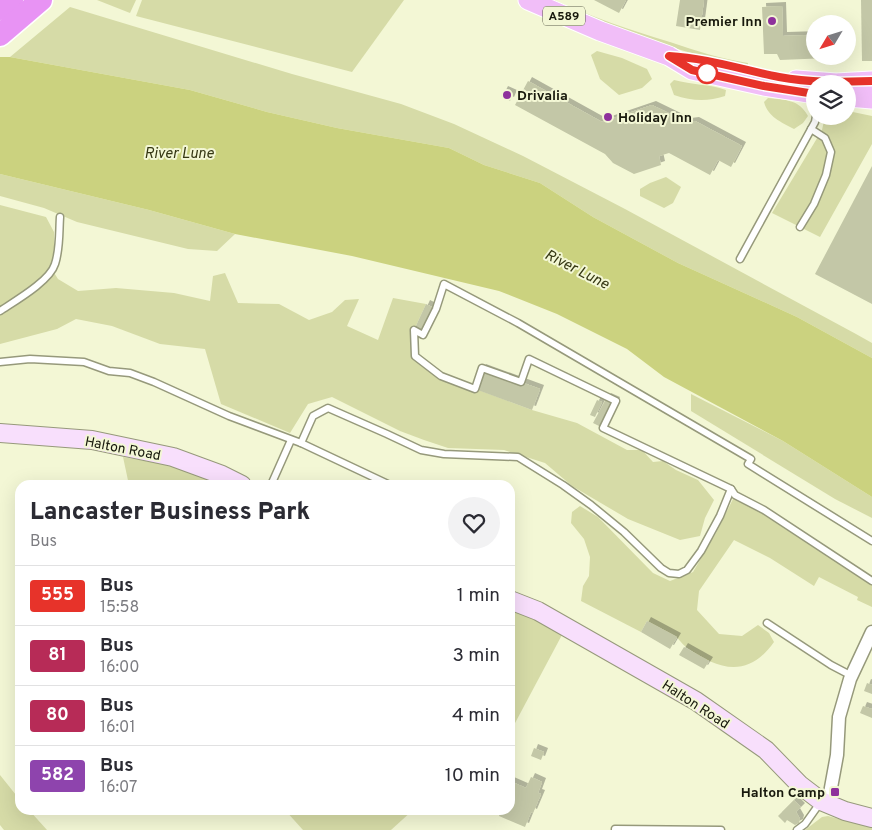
<!DOCTYPE html>
<style>
:root{--surface:#fff;--page:#f2f2f3;--text:#2b2b33;--muted:#7c7c81;--line:#e1e1e2}
body{margin:0;font-family:Overpass,sans-serif;background:var(--page);color:var(--text);height:100vh;display:flex;flex-direction:column;font-size:19px;white-space:nowrap}
*{box-sizing:border-box;margin:0}
p{font-size:16px;color:var(--muted)}
.icon{flex:none;width:28px;height:28px;fill:none;stroke:currentColor;stroke-width:2;stroke-linecap:round;stroke-linejoin:round}
.map{position:relative;flex:1;overflow:hidden}
.sheet{position:absolute;left:15px;top:480px;width:500px;height:335px;display:flex;flex-direction:column;background:var(--surface);border-radius:15px;box-shadow:0 5px 20px #0002}
.sheet>*{flex:none}
.badge{padding:0 10px;border-radius:4px;font-size:18px;line-height:32px}
.needle{width:32px;rotate:232deg}
.fabs{position:absolute;left:806px;top:15px;display:grid;gap:10px}
.fabs a{display:grid;place-items:center;width:50px;height:50px;border-radius:50%;background:var(--surface);box-shadow:0 5px 20px #0002;font-size:25px}
.map>.badge{position:absolute;translate:-50% -50%;box-shadow:0 0 0 2px #fff}
.round{display:grid;place-items:center;flex:none;width:52px;height:52px;border-radius:26px;background:var(--page)}
.headline{display:flex;align-items:center;justify-content:space-between;height:85px;padding:0 15px}
h1{font-size:24px;font-weight:800;line-height:38px}
ul{padding:0;list-style:none}
li{display:flex;align-items:center;gap:15px;height:60px;padding:0 15px;border-top:1px solid var(--line)}
li div{flex:1}
li b{display:block;font-size:19px}
li em{font-style:normal}
li .badge{min-width:55px;font-weight:700;text-align:center}
.map>svg:first-child{display:block}
.green{fill:#d6dba7}
.water{fill:#cbd27f}
.building{fill:#c3c7a7;filter:url(#shadow)}
.lines{fill:none;stroke-linecap:round;stroke-linejoin:round}
.lane-casing{stroke:#96997b;stroke-width:9}
.street-casing{stroke:#96997b;stroke-width:15}
.secondary-casing{stroke:#96997b;stroke-width:20}
.primary-casing{stroke:#fff;stroke-width:21}
.highway-casing{stroke:#fff;stroke-width:25}
.lane{stroke:#fff;stroke-width:6}
.street{stroke:#fff;stroke-width:12}
.secondary{stroke:#f8dffc;stroke-width:18}
.primary{stroke:#f1bef8;stroke-width:19}
.highway{stroke:#e893f4;stroke-width:22}
.line-casing{stroke:#fff;stroke-width:11}
.line{stroke:#e7332a;stroke-width:8}
.poi-dot{fill:#8e319c;stroke:#f3f7d5;stroke-width:2}
.stop-dot{fill:#fff;stroke:#e7332a;stroke-width:2.5}
.labels{text-anchor:middle;stroke-width:4;stroke-linejoin:round;paint-order:stroke}
.shield{fill:#f3f7d5;stroke:#595b48;stroke-width:1}
.shield-label{font-size:12px;font-weight:bold;fill:#17180c}
.poi-label{font-size:14px;font-weight:bold;fill:#17180c;stroke:#f3f7d5;text-anchor:end}
.street-label{font-size:14px;fill:#17180c;stroke:#f3f7d5}
.water-label{font-size:15px;font-style:italic;fill:#353713;stroke:#f3f7d5}
</style>
<div class="map">
<svg width="872" height="830" viewBox="0 0 872 830">
<defs>
<filter id="shadow"><feDropShadow dx="4" dy="-4" stdDeviation="0" flood-color="#0004"/></filter>
</defs>
<rect width="100%" height="100%" fill="#f3f7d5"/>
<g class="green">
<path d="M97 0H136L130 13Z"/>
<path d="M142 0H404L352 72 136 16Z"/>
<path d="M545 0H554C592 17 630 30 670 42 696 51 722 59 748 63V66C677 54 611 26 545 0Z"/>
<path d="M70 7 292 74 401 104 454 124 523 156 625 209 856 334 872 343V358L797 317 678 263 593 217 540 183 484 165 449 148 337 128 267 112 190 90 10 57Z"/>
<path d="M597 51 622 58 647 69 652 79 642 88 619 95 600 79 591 55Z"/>
<path d="M674 80C692 85 709 84 726 90L725 96C707 102 692 101 674 95L670 84Z"/>
<path d="M768 98C785 100 799 99 808 116L803 123 794 129C781 122 768 117 764 102Z"/>
<path d="M848 111 872 116V144L820 237 772 213 822 130 825 116H848Z"/>
<path d="M0 174 149 210 235 234 217 251 188 249 77 222 44 208 0 196Z"/>
<path d="M666 177 681 187 673 203 664 208 640 196V189L650 183Z"/>
<path d="M0 205 46 217 54 232V247L51 268 58 279 78 291 116 288 174 293 210 301 213 276 225 273 238 303 279 304 309 320 332 312 345 300 359 299 347 326 378 340 393 298 426 304 414 330 415 356 441 376 532 410 577 423 627 450H642L653 462 663 461 676 470 698 480 714 500 705 518 700 536 680 540 628 519 572 486 545 463 504 450 448 448 424 440 400 431 332 397 308 404 290 433 221 404 205 349 160 344 112 326 76 319 57 329 0 344Z"/>
<path d="M691 394 783 441 872 497V518L835 499 691 411Z"/>
<path d="M123 457 179 467 221 485H129Z"/>
<path d="M735 495 872 581V607L857 600 858 597 819 577 814 586 770 558 734 540 699 591 697 610 719 634 742 636 758 625 769 633 774 642C748 679 718 670 686 647 682 644 679 639 675 636 666 631 656 626 647 621L641 632 581 601 583 586 589 576 590 557 584 539 571 523 572 512 580 506 598 517 653 573 670 581 693 572 716 533Z"/>
<path d="M510 610 532 617 563 633 514 725 510 724Z"/>
<path d="M0 775 20 800V810H29L47 830H4L0 825Z"/>
<path d="M285 810H413L391 830H303Z"/>
<path d="M828 816 872 828V830H805L822 817Z"/>
</g>
<path class="water" d="M0 57H10L190 90 267 112 337 128 449 148 484 165 540 183 593 217 678 263 797 317 872 358V497L783 441 664 377 627 349 557 314 499 291 352 256 235 234 149 210 0 174Z"/>
<g class="building">
<path d="M594 0H626L619 13Z"/>
<path d="M680 0H704L700 30 676 26Z"/>
<path d="M861 0H872V61H862Z"/>
<path d="M782 6 783 36 815 35V56H829V58L780 60 777 54H764L762 7Z"/>
<path d="M528 81 602 122 652 105 687 122 695 121 742 146 731 167 718 160 710 175 669 153 659 156 661 165 634 174 613 163 605 154 515 105Z"/>
<path d="M504 90 513 94 510 101 501 96Z"/>
<path d="M872 166V304L815 274Z"/>
<path d="M426 304 436 309 423 335 414 330Z"/>
<path d="M482 368 540 389 532 410 475 389Z"/>
<path d="M607 397 616 401 603 428 593 423Z"/>
<path d="M597 400 602 402 595 417 590 415Z"/>
<path d="M647 621 677 637 670 649 641 632Z"/>
<path d="M684 647 709 661 704 669 679 655Z"/>
<path d="M867 683 872 685V694L864 691Z"/>
<path d="M863 706 872 709V718L860 713Z"/>
<path d="M534 748 544 752 541 760 531 756Z"/>
<path d="M531 777 542 782 538 793 541 794 533 813 531 812 525 827 499 816 501 810H510V781L526 788Z"/>
<path d="M794 800 801 807 796 812 800 819 799 823 795 825 787 820 785 823 778 816Z"/>
</g>
<g class="lines">
<defs>
<g id="lane">
<path d="M800 227 814 204 826 175 831 152 825 138 811 129"/>
<path d="M740 259 815 122 816 116"/>
<path d="M0 311C15 301 50 281 55 264 60 249 59 232 60 217"/>
<path d="M0 362 30 359 84 362 109 371 130 373 154 382 229 416 301 443 313 416 328 408 387 434 421 450 444 454 518 457 563 485 591 505 624 532 661 568 669 573 679 574 687 570 701 551 720 516 731 489"/>
<path d="M301 443 390 485"/>
<path d="M271 485 291 440"/>
<path d="M872 541 748 464 751 459 518 323 444 284 436 309 423 335 414 330 415 356 441 376 475 389 482 368 521 382 529 359 616 401 603 428 731 489 735 495 764 510 872 581"/>
<path d="M767 623 831 665 852 676"/>
<path d="M615 829 721 830"/>
<path d="M797 830 805 824 820 803"/>
</g>
<path id="street" d="M828 804 837 755 839 717 850 679 872 632"/>
<g id="secondary">
<path d="M0 433 92 440 173 457 222 475 242 485"/>
<path d="M510 600 538 611 696 701 766 750 800 785 821 801 845 811 872 818"/>
</g>
<g id="primary">
<path d="M528 0 600 31 669 56 692 70 764 86 815 94"/>
<path d="M796 80 836 83 872 81"/>
<path d="M848 97 872 99"/>
</g>
<g id="highway">
<path d="M0 9 12 0"/>
<path d="M0 35 41 0"/>
</g>
</defs>
<use href="#lane" class="lane-casing"/>
<use href="#street" class="street-casing"/>
<use href="#secondary" class="secondary-casing"/>
<use href="#primary" class="primary-casing"/>
<use href="#highway" class="highway-casing"/>
<use href="#lane" class="lane"/>
<use href="#street" class="street"/>
<use href="#secondary" class="secondary"/>
<use href="#primary" class="primary"/>
<use href="#highway" class="highway"/>
</g>
<g class="lines">
<defs>
<path id="line" d="M815 94 764 86 692 70 669 56C707 58 743 70 779 77 810 83 841 82 872 81"/>
</defs>
<use href="#line" class="line-casing"/>
<use href="#line" class="line"/>
</g>
<g class="poi-dot">
<circle cx="772" cy="21" r="5"/>
<circle cx="507" cy="95" r="5"/>
<circle cx="608" cy="117" r="5"/>
<rect x="830" y="787" width="10" height="10" rx="2.5"/>
</g>
<circle class="stop-dot" cx="707" cy="73" r="10"/>
<g class="labels">
<rect class="shield" x="543" y="6.5" width="42" height="19" rx="4"/>
<g class="shield-label">
<text x="564" y="20">A589</text>
</g>
<g class="poi-label">
<text x="762" y="26">Premier Inn</text>
<text x="517" y="100" text-anchor="start">Drivalia</text>
<text x="618" y="122" text-anchor="start">Holiday Inn</text>
<text x="825" y="797">Halton Camp</text>
</g>
<g class="street-label">
<text transform="translate(123 448) rotate(11)" y="5">Halton Road</text>
<text transform="translate(696 704) rotate(33)" y="5">Halton Road</text>
</g>
<g class="water-label">
<text x="179" y="158">River Lune</text>
<text transform="translate(577 269) rotate(27)" y="5">River Lune</text>
</g>
</g>
</svg>
<div class="fabs">
<a><svg class="needle" viewBox="-14 -14 28 28"><path d="M0-13l5 13h-10z" fill="#e53935"/><path d="M0 13l5-13h-10z" fill="#7c7c81"/></svg></a>
<a><svg class="icon" aria-label="layers" viewBox="0 0 24 24"><path d="M12 4l9 5-9 5-9-5zM3 14l9 5 9-5"/></svg></a>
</div>
<section class="sheet">
<div class="headline"><div><h1>Lancaster Business Park</h1><p>Bus</p></div><a class="round"><svg class="icon" aria-label="heart" viewBox="0 0 24 24"><path d="M12 20l-8-8c-3-5 5-10 8-4 3-6 11-1 8 4z"/></svg></a></div>
<ul>
<li><span class="badge" style="background:#e7332a;color:#fff">555</span><div><b>Bus</b><p>15:58</p></div><em>1 min</em></li>
<li><span class="badge" style="background:#b72b57;color:#fff">81</span><div><b>Bus</b><p>16:00</p></div><em>3 min</em></li>
<li><span class="badge" style="background:#b72b57;color:#fff">80</span><div><b>Bus</b><p>16:01</p></div><em>4 min</em></li>
<li><span class="badge" style="background:#8e44ad;color:#fff">582</span><div><b>Bus</b><p>16:07</p></div><em>10 min</em></li>
</ul>
</section>
</div>
